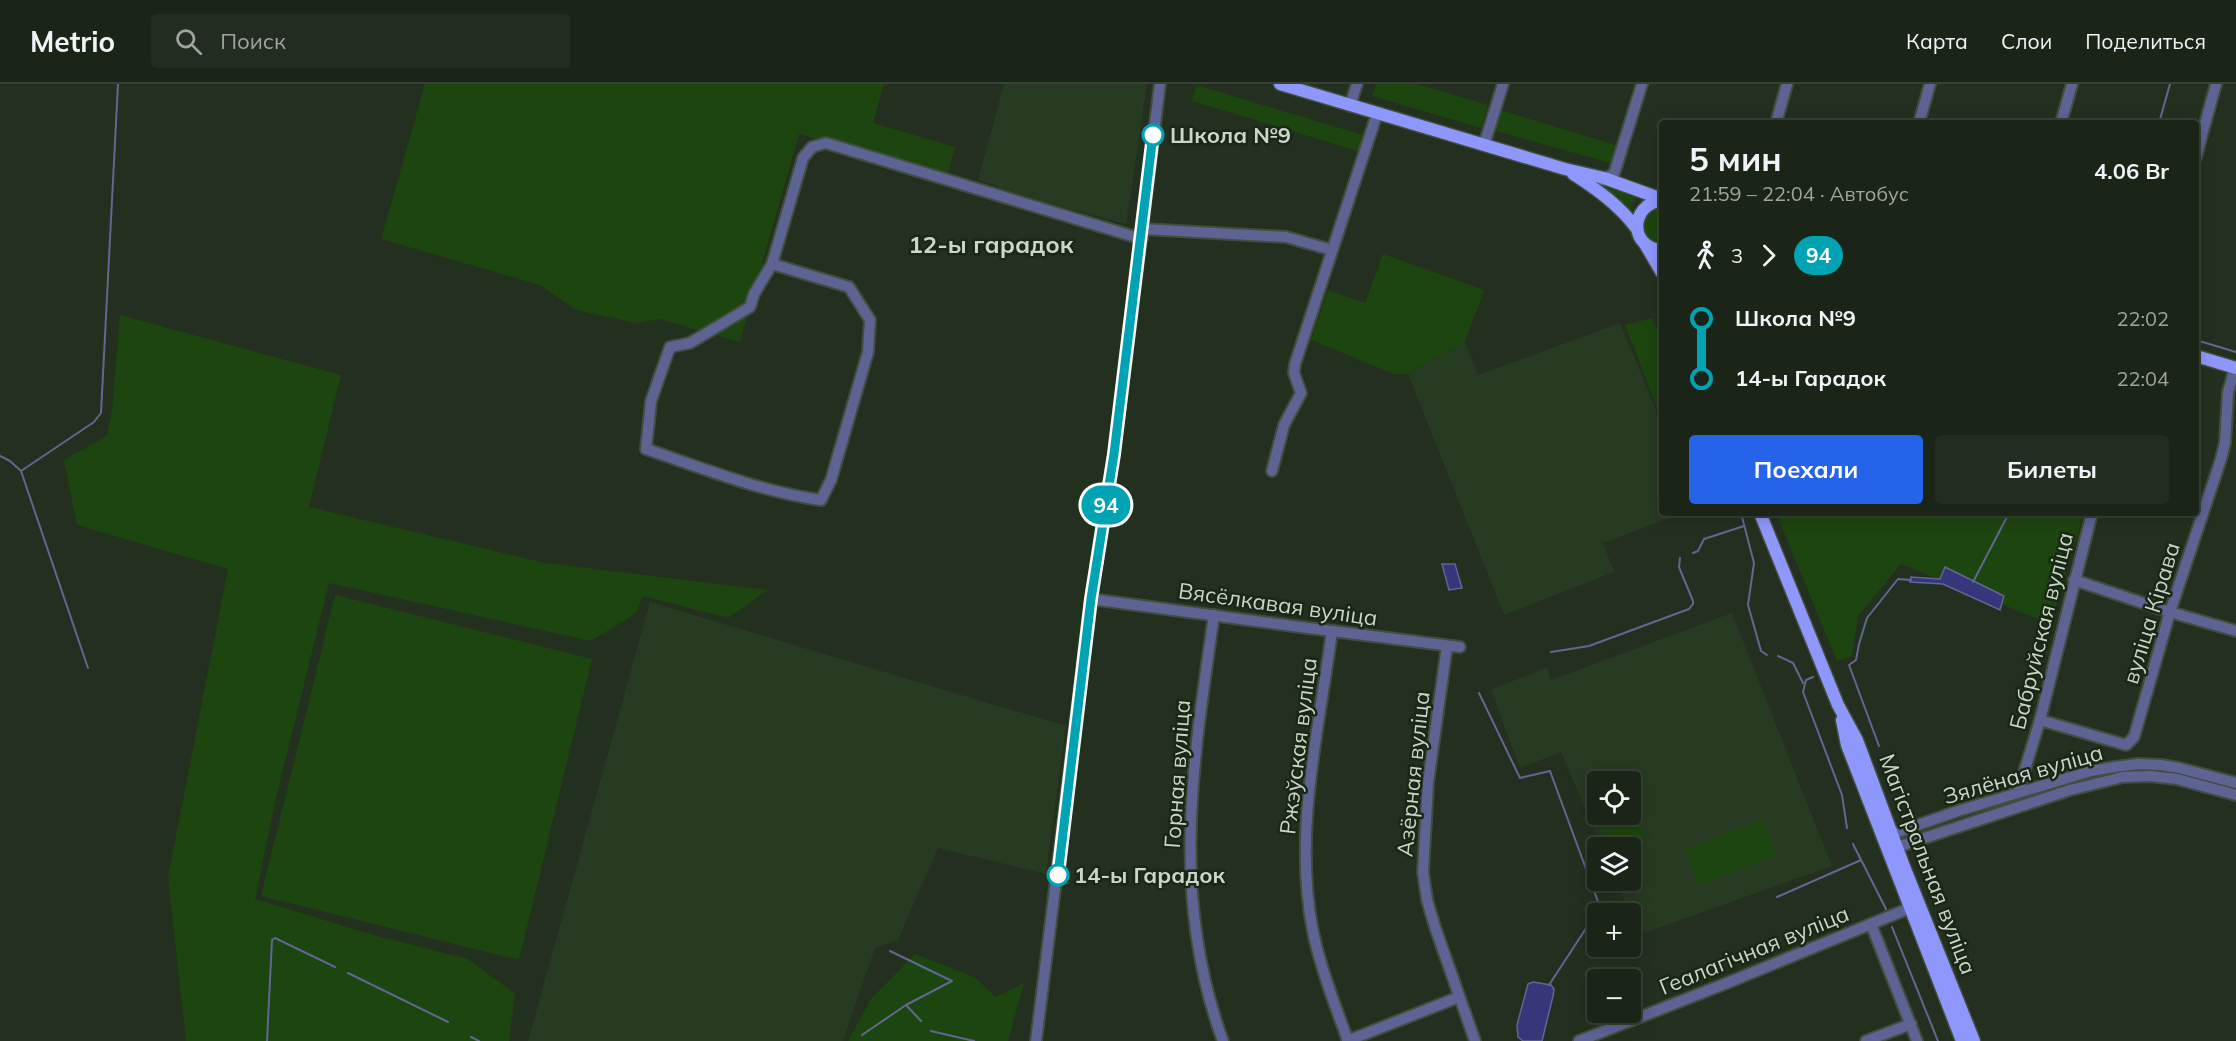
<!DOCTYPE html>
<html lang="ru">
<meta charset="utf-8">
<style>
:root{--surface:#1a2417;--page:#232c20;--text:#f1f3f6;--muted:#9fa4a1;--line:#384136;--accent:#2563eb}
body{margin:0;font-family:Mulish,sans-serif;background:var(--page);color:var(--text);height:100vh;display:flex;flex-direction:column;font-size:22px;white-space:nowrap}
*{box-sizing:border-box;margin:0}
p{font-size:20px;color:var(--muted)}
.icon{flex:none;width:33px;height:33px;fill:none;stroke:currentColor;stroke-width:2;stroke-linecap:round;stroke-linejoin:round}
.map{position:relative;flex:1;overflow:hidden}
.drawer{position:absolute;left:1659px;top:36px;width:540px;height:396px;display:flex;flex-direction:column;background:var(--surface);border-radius:6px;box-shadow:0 3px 15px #0003,0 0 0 2px var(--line)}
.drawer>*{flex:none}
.badge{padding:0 12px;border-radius:20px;font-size:21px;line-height:39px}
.buttons{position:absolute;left:1587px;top:687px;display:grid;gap:12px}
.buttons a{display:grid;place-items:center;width:54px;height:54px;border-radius:6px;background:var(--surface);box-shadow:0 3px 15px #0003,0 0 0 2px var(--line);font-size:30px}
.map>.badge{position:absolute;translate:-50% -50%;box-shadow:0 0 0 3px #fff}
.legs{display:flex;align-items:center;gap:9px;height:66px;padding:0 30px;font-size:20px}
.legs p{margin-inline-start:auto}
.overview{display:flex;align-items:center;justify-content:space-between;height:102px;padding:0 30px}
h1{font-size:33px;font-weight:700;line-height:45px}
.button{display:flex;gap:12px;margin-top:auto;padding:12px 30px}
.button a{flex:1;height:69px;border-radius:6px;background:var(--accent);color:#fff;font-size:24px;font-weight:700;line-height:69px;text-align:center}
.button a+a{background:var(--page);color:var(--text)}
ul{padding:0 30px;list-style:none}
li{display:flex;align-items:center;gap:21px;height:60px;font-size:22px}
li i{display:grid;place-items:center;width:9px;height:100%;margin:0 8px;background:currentColor}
li i::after{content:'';width:15px;height:15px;margin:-8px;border:4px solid;border-radius:50%;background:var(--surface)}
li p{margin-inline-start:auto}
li:first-child i{background:linear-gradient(#0000 50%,currentColor 0)}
li:last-child i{background:linear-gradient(currentColor 50%,#0000 0)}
header{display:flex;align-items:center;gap:36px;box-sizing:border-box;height:84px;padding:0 30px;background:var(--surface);border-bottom:2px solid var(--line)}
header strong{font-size:28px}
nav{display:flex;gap:33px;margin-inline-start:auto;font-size:21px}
.search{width:420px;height:54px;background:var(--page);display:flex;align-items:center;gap:15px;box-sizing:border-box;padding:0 21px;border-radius:6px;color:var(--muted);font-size:22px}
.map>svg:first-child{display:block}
.built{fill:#273a22;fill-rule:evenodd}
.green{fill:#1d450f}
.water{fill:#35377a;stroke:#626692;stroke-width:1.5}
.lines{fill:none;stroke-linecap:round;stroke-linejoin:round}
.stream{stroke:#626692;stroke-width:2}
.minor-casing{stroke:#414e3e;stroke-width:14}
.major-casing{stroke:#414e3e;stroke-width:15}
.minor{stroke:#5d6393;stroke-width:10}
.major{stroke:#8e97fb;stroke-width:12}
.line-1-casing{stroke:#fff;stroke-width:14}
.line-1{stroke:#00a3b4;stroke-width:9}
.stop-1-dot{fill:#fff;stroke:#00a3b4;stroke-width:3}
.labels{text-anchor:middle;stroke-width:5;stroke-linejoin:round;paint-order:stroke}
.stop-label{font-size:22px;font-weight:bold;fill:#ccd5ca;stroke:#192715;text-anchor:start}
.street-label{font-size:22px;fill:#ccd5ca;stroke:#192715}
.neighbourhood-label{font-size:24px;font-weight:bold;fill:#ccd5ca;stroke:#192715}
</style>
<header>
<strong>Metrio</strong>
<div class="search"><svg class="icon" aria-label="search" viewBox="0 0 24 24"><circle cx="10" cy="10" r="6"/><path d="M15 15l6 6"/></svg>Поиск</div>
<nav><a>Карта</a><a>Слои</a><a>Поделиться</a></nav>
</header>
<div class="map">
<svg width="2236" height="957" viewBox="0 0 2236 957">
<rect width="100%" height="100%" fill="#23301f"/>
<g class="built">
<path d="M1004 0H1147L1126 140 998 106V102L978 96Z"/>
<path d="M1620 239 1662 340V429H1682L1603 459 1614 488 1504 531 1408 290 1465 258 1478 291Z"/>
<path d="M650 518 1066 642 1046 790 938 764 898 856 875 864 843 957H528Z"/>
<path d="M1732 529 1832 782 1639 851 1616 797 1630 796V764L1602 763 1561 668 1520 684 1491 606 1547 583 1551 596ZM1598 698H1630V730H1598Z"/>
</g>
<g class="green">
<path d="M425 0H884L873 39 955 63 947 92 799 50 740 258 660 235 636 239 576 226 540 201 381 155Z"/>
<path d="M1376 0H1417L1488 21 1481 44 1372 12Z"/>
<path d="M1196 1 1363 51 1358 67 1192 17Z"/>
<path d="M1500 26 1619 62 1614 80 1493 46Z"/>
<path d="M1603 99 1640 112 1633 118 1627 130 1602 103Z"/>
<path d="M1662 122V159C1646 158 1634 138 1648 127 1651 125 1658 123 1662 122Z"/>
<path d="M1383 170 1484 206 1465 258 1408 290H1394L1311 256 1328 206 1365 219Z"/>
<path d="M120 231 341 291 309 423 545 479 768 506 728 534 643 512 635 530 591 557 329 499 276 714 255 815 373 851 468 875 515 910 509 957H186L168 793 228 485 77 441 64 376 107 352 112 326Z"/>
<path d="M1652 234 1662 258V336L1625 241Z"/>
<path d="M1776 429H2084L2051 540 1901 480 1858 532 1852 572 1837 577Z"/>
<path d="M335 511 592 575 519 876 261 812Z"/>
<path d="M1616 689 1623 693 1625 697 1598 698V730H1630L1631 713 1643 749C1642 764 1621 764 1609 763L1588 706 1593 698Z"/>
<path d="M1763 736 1776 771 1698 801 1685 765Z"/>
<path d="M915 870 974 893 996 913 1024 899 1008 957H848L871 915Z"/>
</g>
<g class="water">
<path d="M1442 480H1455L1462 504 1449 506Z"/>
<path d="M1945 483 2004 512 2000 526 1943 500 1910 498 1911 493 1940 495Z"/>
<path d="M1533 898 1551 901 1554 905 1553 912 1542 957H1523L1518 953 1517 941 1528 900Z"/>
</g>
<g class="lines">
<g class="stream">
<path d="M2159 39 2170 0"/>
<path d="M2196 256 2236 268"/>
<path d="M0 372 10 377 21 387 88 584"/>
<path d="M21 387 94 338 101 329 118 0"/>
<path d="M1742 433 1754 479 1748 521 1761 567 1767 571"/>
<path d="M1693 469 1698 467 1704 455 1744 442"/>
<path d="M1973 498 2009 429"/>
<path d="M1551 568 1589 562 1689 525 1693 520V517L1679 483 1680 474"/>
<path d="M1778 572 1793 579 1803 599"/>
<path d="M1813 593 1806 596 1803 608 1842 711 1847 744"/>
<path d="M1479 609 1520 694 1550 687 1600 823 1549 901"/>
<path d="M1879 662 1849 581 1856 576 1859 560 1867 534 1898 495 1911 496"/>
<path d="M1853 760 1886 825"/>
<path d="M1777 813 1861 776"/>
<path d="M1892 843 1938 957"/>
<path d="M890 867 952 897 906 921 921 937"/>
<path d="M348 889 448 938"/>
<path d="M931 947 974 957"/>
<path d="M862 951 906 921"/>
<path d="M471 953 479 957"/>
<path d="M267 957 272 856 275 854 335 883"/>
</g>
<defs>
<g id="minor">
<path d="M1350 22 1357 0"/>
<path d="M1776 39 1787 0"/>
<path d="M1919 39 1930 0"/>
<path d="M2061 39 2072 0"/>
<path d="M1484 61 1503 0"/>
<path d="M2196 73 2216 0"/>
<path d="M1602 96 1614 90 1642 0"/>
<path d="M1143 145 1286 153 1332 166"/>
<path d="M772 180 849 203 870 236 868 268 831 396 821 416C762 408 702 384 646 365L651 317 670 263 690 259 750 223 754 210 772 180 803 74 812 63 826 59 1142 155"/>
<path d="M1272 387 1284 341 1301 309 1294 289 1295 280 1377 30"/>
<path d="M2074 496 2170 528 2236 547"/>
<path d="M1091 515 1308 544 1460 563"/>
<path d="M1214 531C1193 678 1170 813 1223 957"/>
<path d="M1332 547C1319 646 1293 747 1313 848 1321 885 1335 921 1348 957"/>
<path d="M1447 562 1428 699 1423 788 1427 816 1435 843 1475 957"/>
<path d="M2040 636 2126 661 2134 653 2170 528 2221 375 2225 359 2228 308 2235 284"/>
<path d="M2236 699 2179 684 2161 681 2138 680 2115 683 2091 687 1958 727 1892 750 1885 759 1897 763 2070 706 2123 693 2150 692 2177 695 2236 711"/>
<path d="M2018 708 2040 636 2092 429"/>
<path d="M1871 840 1917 957"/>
<path d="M1036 957 1091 515 1114 370 1160 0"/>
<path d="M1347 957 1459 913"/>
<path d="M1579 957 1727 899 1910 824"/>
<path d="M1866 957 1911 940"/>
</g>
<g id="major">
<path d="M1280 0 1565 85 1604 94 1662 115"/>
<path d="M1573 90C1598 106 1620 122 1637 145"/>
<path d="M1662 116C1629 121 1629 164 1662 166"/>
<path d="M1645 160 1662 189"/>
<path d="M2196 272 2236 284"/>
<path d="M1760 429 1838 621 1857 656 1905 785 1974 957"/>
<path d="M1842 636 1847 661 1962 957"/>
</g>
</defs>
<use href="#minor" class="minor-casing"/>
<use href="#major" class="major-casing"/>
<use href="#minor" class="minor"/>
<use href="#major" class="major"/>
</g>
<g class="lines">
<defs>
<path id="line-1" d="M1058 791 1091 515 1114 370 1153 51"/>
</defs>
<use href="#line-1" class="line-1-casing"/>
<use href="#line-1" class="line-1"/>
</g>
<g class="stop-1-dot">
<circle cx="1153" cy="51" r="10"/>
<circle cx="1058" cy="791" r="10"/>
</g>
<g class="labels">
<g class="stop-label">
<text x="1170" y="59">Школа №9</text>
<text x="1074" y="799">14-ы Гарадок</text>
</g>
<g class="street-label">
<text transform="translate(1278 520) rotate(8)" y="8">Вясёлкавая вуліца</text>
<text transform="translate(2151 529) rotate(-73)" y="8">вуліца Кірава</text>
<text transform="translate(2041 547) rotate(-76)" y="8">Бабруйская вуліца</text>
<text transform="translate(1298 662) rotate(-83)" y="8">Ржэўская вуліца</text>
<text transform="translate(1177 690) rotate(-86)" y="8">Горная вуліца</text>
<text transform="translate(1413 690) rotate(-84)" y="8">Азёрная вуліца</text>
<text transform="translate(2023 690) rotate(-16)" y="8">Зялёная вуліца</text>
<text transform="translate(1928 780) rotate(69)" y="8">Магістральная вуліца</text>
<text transform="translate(1754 866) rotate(-22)" y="8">Геалагічная вуліца</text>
</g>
<g class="neighbourhood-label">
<text x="991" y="169">12-ы гарадок</text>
</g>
</g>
</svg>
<div class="buttons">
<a><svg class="icon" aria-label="locate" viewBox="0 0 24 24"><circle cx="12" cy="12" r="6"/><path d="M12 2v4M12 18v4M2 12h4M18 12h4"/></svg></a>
<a><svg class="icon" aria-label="layers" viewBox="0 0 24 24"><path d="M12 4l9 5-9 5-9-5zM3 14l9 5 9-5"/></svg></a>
<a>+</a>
<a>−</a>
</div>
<b class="badge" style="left:1106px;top:421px;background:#00a3b4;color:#fff">94</b>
<section class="drawer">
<div class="overview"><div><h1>5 мин</h1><p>21:59 – 22:04 · Автобус</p></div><b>4.06 Br</b></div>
<div class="legs"><svg class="icon" aria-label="walk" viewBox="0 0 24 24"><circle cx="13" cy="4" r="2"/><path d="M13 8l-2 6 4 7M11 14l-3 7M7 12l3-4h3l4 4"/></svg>3<svg class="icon" aria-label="forward" viewBox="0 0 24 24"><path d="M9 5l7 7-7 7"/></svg><b class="badge" style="background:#00a3b4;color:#fff">94</b></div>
<ul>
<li><i style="color:#00a3b4"></i><b>Школа №9</b><p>22:02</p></li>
<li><i style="color:#00a3b4"></i><b>14-ы Гарадок</b><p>22:04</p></li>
</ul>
<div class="button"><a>Поехали</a><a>Билеты</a></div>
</section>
</div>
